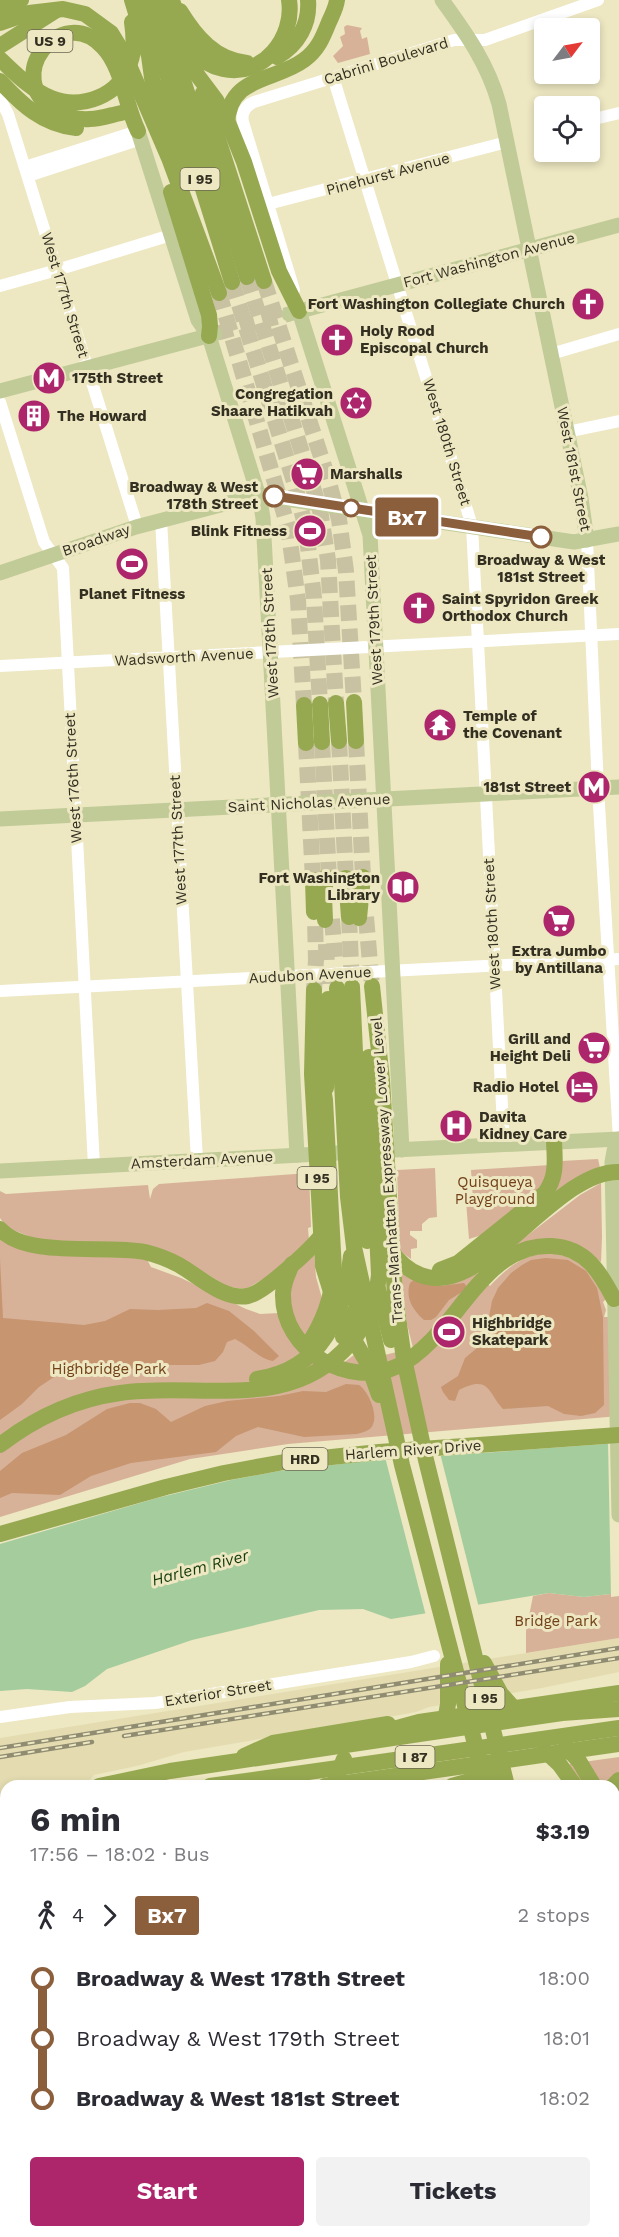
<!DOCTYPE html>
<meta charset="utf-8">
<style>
:root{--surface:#fff;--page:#f2f2f3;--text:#2b2b33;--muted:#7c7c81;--accent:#ad266c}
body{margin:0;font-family:"Work Sans",sans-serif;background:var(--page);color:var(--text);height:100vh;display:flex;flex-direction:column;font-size:22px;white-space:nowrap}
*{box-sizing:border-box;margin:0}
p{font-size:20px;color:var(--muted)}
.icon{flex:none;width:33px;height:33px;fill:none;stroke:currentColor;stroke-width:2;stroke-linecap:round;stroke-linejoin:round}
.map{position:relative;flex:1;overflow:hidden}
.side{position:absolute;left:0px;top:1780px;width:620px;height:458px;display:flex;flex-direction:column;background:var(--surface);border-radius:18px 18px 0 0;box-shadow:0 3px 9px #0003}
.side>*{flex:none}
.badge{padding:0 12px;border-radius:4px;font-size:21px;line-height:39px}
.needle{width:39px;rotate:58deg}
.controls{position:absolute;left:534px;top:18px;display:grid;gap:12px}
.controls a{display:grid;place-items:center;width:66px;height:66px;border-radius:6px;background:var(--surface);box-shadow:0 3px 9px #0003;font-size:30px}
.map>.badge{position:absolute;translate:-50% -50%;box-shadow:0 0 0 3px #fff}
.legs{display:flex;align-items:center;gap:9px;height:66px;padding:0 30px;font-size:20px}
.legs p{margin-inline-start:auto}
.head{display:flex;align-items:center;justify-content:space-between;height:102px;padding:0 30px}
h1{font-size:33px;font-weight:700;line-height:45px}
.cta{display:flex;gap:12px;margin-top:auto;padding:12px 30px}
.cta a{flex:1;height:69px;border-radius:6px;background:var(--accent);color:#fff;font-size:24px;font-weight:700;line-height:69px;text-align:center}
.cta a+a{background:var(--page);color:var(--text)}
ul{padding:0 30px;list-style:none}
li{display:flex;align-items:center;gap:21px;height:60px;font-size:22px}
li i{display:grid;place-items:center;width:9px;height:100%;margin:0 8px;background:currentColor}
li i::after{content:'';width:15px;height:15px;margin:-8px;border:4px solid;border-radius:50%;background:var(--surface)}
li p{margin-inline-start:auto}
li:first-child i{background:linear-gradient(#0000 50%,currentColor 0)}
li:last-child i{background:linear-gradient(currentColor 50%,#0000 0)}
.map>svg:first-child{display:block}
.built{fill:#e4dcb0}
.green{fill:#d7b298}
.forest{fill:#c79570}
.water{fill:#a4cc9d}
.pier{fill:#ede7c2}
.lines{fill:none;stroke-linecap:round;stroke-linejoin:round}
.major-tunnel{stroke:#c8c2a2;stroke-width:15;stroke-dasharray:15 8;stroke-linecap:butt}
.highway-tunnel{stroke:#c8c2a2;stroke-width:16;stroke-dasharray:16 8;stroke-linecap:butt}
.minor{stroke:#fff;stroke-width:12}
.major{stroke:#c0cb97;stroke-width:15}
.highway{stroke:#96a951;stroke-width:16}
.rail-casing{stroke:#908c72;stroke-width:4.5}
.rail{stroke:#ede7c2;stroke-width:2;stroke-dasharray:7;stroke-linecap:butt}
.line-1-casing{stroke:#fff;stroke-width:14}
.line-1{stroke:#8b5e3c;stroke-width:9}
.stop-1-dot{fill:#fff;stroke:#8b5e3c;stroke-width:3}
.labels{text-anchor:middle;stroke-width:6;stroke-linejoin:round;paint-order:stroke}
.shield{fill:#ede7c2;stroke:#6b6752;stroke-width:1.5}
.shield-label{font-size:14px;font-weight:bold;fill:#333022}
.street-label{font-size:15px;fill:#333022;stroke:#ede7c2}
.poi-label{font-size:15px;font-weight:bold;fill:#333022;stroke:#ede7c2;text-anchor:start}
.stop-label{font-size:15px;font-weight:bold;fill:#333022;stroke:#ede7c2;text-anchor:end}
.park-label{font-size:15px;fill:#724118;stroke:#ede7c2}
.water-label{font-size:16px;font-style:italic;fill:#133b0b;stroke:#ede7c2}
</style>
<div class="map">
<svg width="619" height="2237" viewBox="0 0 619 2237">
<rect width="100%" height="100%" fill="#ede7c2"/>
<path class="built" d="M619 1638V1672L542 1688 429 1707 416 1712 372 1720 184 1752 137 1766 94 1775 86 1784 78 1786H6V1811L0 1812V1738Z"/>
<g class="green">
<path d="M347 25 362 28 360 31 362 39 367 37 370 54 338 63 333 56 343 46 340 37 345 34 344 27Z"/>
<path d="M598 1159 600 1168 549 1198 561 1161Z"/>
<path d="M550 1165 546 1182 485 1234 469 1239 466 1201 473 1200 471 1170Z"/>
<path d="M435 1168 437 1217 429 1218 422 1224V1231H410V1235L417 1240V1248L411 1249V1259L400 1251 397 1170Z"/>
<path d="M309 1173 311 1227 308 1228 309 1240 277 1271 246 1289 228 1287 178 1256 45 1243 6 1227 0 1218V1191L6 1194 148 1185 150 1199 153 1189 159 1184Z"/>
<path d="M601 1183 602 1237 601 1262 590 1253 503 1254 580 1195Z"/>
<path d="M0 1234 145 1256 151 1267 181 1278 246 1309 260 1314 279 1313 289 1299 293 1276 314 1253 316 1277 323 1302 307 1337 339 1366 354 1355 360 1361 413 1348 407 1324 400 1268 477 1274 490 1286C509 1265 533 1247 564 1256 571 1259 580 1261 586 1266 594 1275 600 1289 606 1299L603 1302 606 1310 604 1317H619V1416L288 1444 190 1459 0 1517Z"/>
<path d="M549 1593 584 1597 619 1593V1638L526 1653V1631L533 1596Z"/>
<path d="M619 1757V1772L605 1786H583L569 1764Z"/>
<path d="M614 1830 619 1933H616L617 1939 614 1940Z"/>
<path d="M619 2201V2237H533L540 2232H614V2202Z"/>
</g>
<g class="forest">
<path d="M546 1258 568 1260 586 1271 597 1288 603 1317 604 1405 595 1413 581 1416 564 1414 548 1406 503 1409C488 1393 490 1374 459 1390L455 1401 449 1400 443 1392 441 1387 458 1376 465 1358 477 1348 479 1334 488 1322 492 1301 498 1288 511 1273 522 1265 531 1260Z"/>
<path d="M0 1259 3 1318 84 1325 105 1321 130 1309 158 1310 196 1308 207 1303 229 1311 254 1331 279 1356 273 1361C259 1359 248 1345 235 1339L227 1342 223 1352 215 1361 199 1365H153L99 1375 72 1371 60 1373 39 1387 22 1404 0 1420Z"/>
<path d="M414 1280 441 1286 464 1283 467 1287 465 1290 449 1300 436 1317 431 1320H424C413 1310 405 1298 410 1283Z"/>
<path d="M346 1384 359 1385C369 1392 380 1417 371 1428 368 1431 361 1433 357 1434L304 1437 258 1427 236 1436 216 1452 131 1463 91 1476 60 1495 12 1493 0 1498V1471L22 1453 66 1435 107 1409 130 1403H140L156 1409 171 1422 205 1406 227 1401 279 1396 303 1391 326 1392Z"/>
</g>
<path class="water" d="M619 1443V1593L584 1597 549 1593 391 1619 363 1609 319 1610 192 1640 107 1669 85 1686 72 1692 27 1689 0 1691V1544L157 1498 231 1480 279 1471 359 1462Z"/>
<g class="pier">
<path d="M619 1440V1596L611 1597 608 1441Z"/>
<path d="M440 1453 479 1608 426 1616 385 1457Z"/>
</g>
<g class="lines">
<path class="major-tunnel" d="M218 333 289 314"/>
<g class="highway-tunnel">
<path d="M247 277 320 510 328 560 336 703"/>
<path d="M264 281 326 472 339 519 346 571 354 702"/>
<path d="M232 282 295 485 306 529 314 598 320 704"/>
<path d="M219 293 288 527 298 600 304 705"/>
<path d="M339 741 346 878"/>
<path d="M356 741 363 877"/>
<path d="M322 742 329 877"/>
<path d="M306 743 313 880"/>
<path d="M349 917 352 987"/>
<path d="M366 917 372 986"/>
<path d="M332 919 335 957"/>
<path d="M326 944 328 990"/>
<path d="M314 990 316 960 315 919"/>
</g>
<g class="minor">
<path d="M333 77 472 526 504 1145"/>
<path d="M0 99 8 114 137 526"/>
<path d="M590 120 619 113"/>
<path d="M25 167 138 131"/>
<path d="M28 176 141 139"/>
<path d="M268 204 507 142"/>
<path d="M0 286 57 270 171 235"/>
<path d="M294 290 243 122C241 113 245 106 254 102L454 40H485L598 0"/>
<path d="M551 354 619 334"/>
<path d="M0 402 44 542 63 568 94 1166"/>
<path d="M567 432 619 421"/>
<path d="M161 520 197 1160"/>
<path d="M587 540 598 788 619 1139"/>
<path d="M0 666 619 634"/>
<path d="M0 991 619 959"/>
<path d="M0 1717 70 1707 155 1703 411 1662 434 1656"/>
<path d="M614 1952H619"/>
<path d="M0 2035 6 2034"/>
<path d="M0 2134 6 2133"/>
<path d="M164 2232V2237"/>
<path d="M16 2237 27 2232"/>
</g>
<g class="major">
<path d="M442 0C466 33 488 64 499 104L581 498 587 540"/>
<path d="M138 131 198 320 209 336 260 500 263 518 297 1155"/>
<path d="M299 311 370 535 402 1150"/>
<path d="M289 314 619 225"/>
<path d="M0 391 215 334"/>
<path d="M0 573 136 527 259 495 574 542 619 534"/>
<path d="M0 819 619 787"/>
<path d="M619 1139 614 1151 612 1162 619 1515"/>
<path d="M394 1150 619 1139"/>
<path d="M0 1171 358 1152"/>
<path d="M614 1817 619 1816"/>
<path d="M0 1911 6 1909"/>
<path d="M614 2028 619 2007"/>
<path d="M614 2154 619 2153"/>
<path d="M614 2168 619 2174"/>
<path d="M466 2237 470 2232"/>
<path d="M503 2237 510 2232"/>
</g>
<g class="highway">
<path d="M132 0 149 56 153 85 154 115"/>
<path d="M144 0 232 282"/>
<path d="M157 0 247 277"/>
<path d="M172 0 190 60 198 76 216 100 229 125 244 162 279 271 299 311"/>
<path d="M0 8 21 0"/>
<path d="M180 11C196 37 215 60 247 63"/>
<path d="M0 23 29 13 63 9 85 14 111 33 125 56 169 158 219 293"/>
<path d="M0 46 55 11"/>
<path d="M187 47C197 57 209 66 223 69 263 78 295 37 289 0"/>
<path d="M277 57C298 45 310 24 308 0"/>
<path d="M0 59C15 73 31 90 51 98 82 110 120 96 130 63 135 50 134 36 132 22"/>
<path d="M0 81C21 104 43 125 76 128"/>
<path d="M158 87 183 169"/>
<path d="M203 93 264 281"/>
<path d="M121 113C111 115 101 119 90 119 78 120 65 116 55 110 1 79 60 1 103 47 123 68 125 105 138 131"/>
<path d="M227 125C228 75 275 82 304 60 318 50 323 37 329 22 332 15 336 8 337 0"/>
<path d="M171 192 209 315 210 326 209 336"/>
<path d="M354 702 356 741"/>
<path d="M336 703 339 741"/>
<path d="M320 704 322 742"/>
<path d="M304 705 306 743"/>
<path d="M346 878 349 917"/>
<path d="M313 880 314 912"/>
<path d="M359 918 363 877"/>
<path d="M325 920 324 895 326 877"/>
<path d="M372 986 382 1080 395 1296 404 1359 426 1460 507 1786"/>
<path d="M352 987 362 1204 367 1241"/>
<path d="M337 988 348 1197 354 1247 402 1465 486 1786"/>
<path d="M314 990 312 1074 323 1266 337 1311 368 1364 379 1395"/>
<path d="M326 1088 328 999"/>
<path d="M0 1229C27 1259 105 1244 145 1252 157 1255 168 1259 179 1265 200 1277 223 1300 248 1296 265 1292 314 1247 324 1232"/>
<path d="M388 1247C459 1348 543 1170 619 1172"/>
<path d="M292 1264C288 1274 283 1283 283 1294 282 1351 349 1389 398 1366 456 1338 481 1242 552 1246 586 1248 600 1272 614 1299"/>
<path d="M440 1270 458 1263 545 1193C557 1177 555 1161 554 1142"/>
<path d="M378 1289 391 1340"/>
<path d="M343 1337 356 1309 360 1288"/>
<path d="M307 1346C323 1323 332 1299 334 1271L325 1100 321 1075"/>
<path d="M257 1379C323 1369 344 1315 351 1256"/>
<path d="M0 1445C35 1418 76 1399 120 1393 168 1386 218 1395 266 1388 326 1380 373 1336 379 1275L369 1057"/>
<path d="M0 1534 166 1487 224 1473 284 1462 379 1452 619 1435"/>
<path d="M484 1663 501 1694 518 1713"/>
<path d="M444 1728 448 1704V1664"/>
<path d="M375 1734 419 1722 619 1693"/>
<path d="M566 1747 579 1761 594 1786"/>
<path d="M544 1750 560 1765 575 1786"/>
<path d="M244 1756 273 1743 388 1724"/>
<path d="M99 1786 170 1771 562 1713 619 1709"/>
<path d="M210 1786 619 1728"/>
<path d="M325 1786 619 1744"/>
<path d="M333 1786 344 1759"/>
<path d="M452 1786 494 1774"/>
<path d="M613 1786 619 1780"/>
<path d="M0 1829 6 1826"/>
<path d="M0 1847 6 1845"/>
<path d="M0 1863 6 1861"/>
<path d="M0 1887 6 1885"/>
<path d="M614 2025 619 2033"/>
<path d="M614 2057 619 2064"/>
<path d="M614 2075 619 2082"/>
</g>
<defs>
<g id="rail">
<path d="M124 1736 619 1658"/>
<path d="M0 1748 619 1648"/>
<path d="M0 1757 92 1742"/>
</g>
</defs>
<use href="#rail" class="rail-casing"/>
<use href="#rail" class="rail"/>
</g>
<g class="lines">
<defs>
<path id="line-1" d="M274 496 541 537"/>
</defs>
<use href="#line-1" class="line-1-casing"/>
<use href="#line-1" class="line-1"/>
</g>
<defs>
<symbol id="church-disc" viewBox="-11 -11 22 22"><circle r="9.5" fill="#ad266c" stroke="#ede7c2"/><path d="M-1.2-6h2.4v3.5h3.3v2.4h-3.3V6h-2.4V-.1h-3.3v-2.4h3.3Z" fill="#fff"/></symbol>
<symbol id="metro-disc" viewBox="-11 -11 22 22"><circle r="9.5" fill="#ad266c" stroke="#ede7c2"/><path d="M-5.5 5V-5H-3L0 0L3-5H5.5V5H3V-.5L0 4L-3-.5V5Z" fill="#fff"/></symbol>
<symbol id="synagogue-disc" viewBox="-11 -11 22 22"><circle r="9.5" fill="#ad266c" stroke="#ede7c2"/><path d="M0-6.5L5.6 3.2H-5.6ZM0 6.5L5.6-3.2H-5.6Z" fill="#fff"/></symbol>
<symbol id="building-disc" viewBox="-11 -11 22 22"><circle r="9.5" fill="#ad266c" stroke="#ede7c2"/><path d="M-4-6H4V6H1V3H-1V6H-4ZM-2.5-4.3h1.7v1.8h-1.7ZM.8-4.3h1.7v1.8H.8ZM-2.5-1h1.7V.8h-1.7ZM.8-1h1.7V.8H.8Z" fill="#fff"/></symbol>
<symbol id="supermarket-disc" viewBox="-11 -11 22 22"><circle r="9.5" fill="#ad266c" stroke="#ede7c2"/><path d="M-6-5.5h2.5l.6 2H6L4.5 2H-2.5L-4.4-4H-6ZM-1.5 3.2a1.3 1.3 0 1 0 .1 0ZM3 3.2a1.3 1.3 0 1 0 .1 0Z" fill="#fff"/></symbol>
<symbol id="stadium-disc" viewBox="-11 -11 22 22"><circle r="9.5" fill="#ad266c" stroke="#ede7c2"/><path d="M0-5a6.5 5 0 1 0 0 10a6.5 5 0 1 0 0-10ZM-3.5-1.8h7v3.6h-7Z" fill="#fff"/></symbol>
<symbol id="temple-disc" viewBox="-11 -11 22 22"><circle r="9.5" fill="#ad266c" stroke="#ede7c2"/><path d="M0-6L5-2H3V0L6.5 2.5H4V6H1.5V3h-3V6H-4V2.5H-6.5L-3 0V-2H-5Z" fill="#fff"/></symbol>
<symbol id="library-disc" viewBox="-11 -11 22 22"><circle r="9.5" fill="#ad266c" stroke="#ede7c2"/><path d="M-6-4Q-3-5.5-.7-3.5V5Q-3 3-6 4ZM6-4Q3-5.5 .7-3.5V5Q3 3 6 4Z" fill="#fff"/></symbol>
<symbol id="hotel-disc" viewBox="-11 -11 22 22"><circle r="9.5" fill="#ad266c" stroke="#ede7c2"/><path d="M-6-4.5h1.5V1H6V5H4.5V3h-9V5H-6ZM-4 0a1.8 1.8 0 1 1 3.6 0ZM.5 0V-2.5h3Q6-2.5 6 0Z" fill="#fff"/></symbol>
<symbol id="hospital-disc" viewBox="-11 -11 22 22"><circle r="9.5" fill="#ad266c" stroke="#ede7c2"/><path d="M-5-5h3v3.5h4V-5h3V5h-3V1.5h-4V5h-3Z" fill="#fff"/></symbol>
</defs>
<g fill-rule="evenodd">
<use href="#church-disc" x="569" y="285" width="38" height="38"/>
<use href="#church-disc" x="318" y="321" width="38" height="38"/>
<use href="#metro-disc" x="30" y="359" width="38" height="38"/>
<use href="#synagogue-disc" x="337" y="384" width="38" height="38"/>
<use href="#building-disc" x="15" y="397" width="38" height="38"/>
<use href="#supermarket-disc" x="288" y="455" width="38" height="38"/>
<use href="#stadium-disc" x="291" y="512" width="38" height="38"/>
<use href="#stadium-disc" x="113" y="545" width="38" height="38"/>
<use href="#church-disc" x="400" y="589" width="38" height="38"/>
<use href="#temple-disc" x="421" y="706" width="38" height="38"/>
<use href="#metro-disc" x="575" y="768" width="38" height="38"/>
<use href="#library-disc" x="384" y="868" width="38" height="38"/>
<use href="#supermarket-disc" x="540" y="902" width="38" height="38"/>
<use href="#supermarket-disc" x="575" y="1029" width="38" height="38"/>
<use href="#hotel-disc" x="563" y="1068" width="38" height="38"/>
<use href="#hospital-disc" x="437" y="1107" width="38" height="38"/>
<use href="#stadium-disc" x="430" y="1313" width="38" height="38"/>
</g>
<g class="stop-1-dot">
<circle cx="274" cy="496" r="10"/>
<circle cx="351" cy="508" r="8"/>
<circle cx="541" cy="537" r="10"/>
</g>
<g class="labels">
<g class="shield">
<rect x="27.5" y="30" width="45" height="22" rx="4.5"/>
<rect x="180.5" y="168" width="39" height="22" rx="4.5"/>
<rect x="297.5" y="1167" width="39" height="22" rx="4.5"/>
<rect x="282.5" y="1448" width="45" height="22" rx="4.5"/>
<rect x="465.5" y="1687" width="39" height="22" rx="4.5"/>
<rect x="395.5" y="1746" width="39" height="22" rx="4.5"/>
</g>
<g class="shield-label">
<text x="50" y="46">US 9</text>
<text x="200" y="184">I 95</text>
<text x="317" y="1183">I 95</text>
<text x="305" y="1464">HRD</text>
<text x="485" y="1703">I 95</text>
<text x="415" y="1762">I 87</text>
</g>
<g class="street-label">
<text transform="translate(386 61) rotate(-17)" y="5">Cabrini Boulevard</text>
<text transform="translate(388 174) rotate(-15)" y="5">Pinehurst Avenue</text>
<text transform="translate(489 260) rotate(-15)" y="5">Fort Washington Avenue</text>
<text transform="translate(65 295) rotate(73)" y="5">West 177th Street</text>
<text transform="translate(447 442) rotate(73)" y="5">West 180th Street</text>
<text transform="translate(574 469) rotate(79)" y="5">West 181st Street</text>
<text transform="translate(96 540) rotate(-19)" y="5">Broadway</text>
<text transform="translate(374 620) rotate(-93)" y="5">West 179th Street</text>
<text transform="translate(270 633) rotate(-93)" y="5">West 178th Street</text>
<text transform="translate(184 657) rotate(-3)" y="5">Wadsworth Avenue</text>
<text transform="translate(73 778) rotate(-93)" y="5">West 176th Street</text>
<text transform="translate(309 803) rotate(-3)" y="5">Saint Nicholas Avenue</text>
<text transform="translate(178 840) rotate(-93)" y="5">West 177th Street</text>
<text transform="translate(492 924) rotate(-93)" y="5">West 180th Street</text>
<text transform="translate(310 975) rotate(-3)" y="5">Audubon Avenue</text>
<text transform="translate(202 1160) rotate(-3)" y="5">Amsterdam Avenue</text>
<text transform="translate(387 1170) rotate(-94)" y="5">Trans-Manhattan Expressway Lower Level</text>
<text transform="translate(413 1450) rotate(-4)" y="5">Harlem River Drive</text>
<text transform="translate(218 1693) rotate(-9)" y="5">Exterior Street</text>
</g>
<g class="poi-label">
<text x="565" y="309" text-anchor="end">Fort Washington Collegiate Church</text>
<text x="360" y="336">Holy Rood<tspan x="360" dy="17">Episcopal Church</tspan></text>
<text x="72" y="383">175th Street</text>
<text x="333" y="399" text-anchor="end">Congregation<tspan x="333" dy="17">Shaare Hatikvah</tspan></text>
<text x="57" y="421">The Howard</text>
<text x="330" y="479">Marshalls</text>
<text x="287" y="536" text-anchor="end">Blink Fitness</text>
<text x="132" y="599" text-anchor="middle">Planet Fitness</text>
<text x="442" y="604">Saint Spyridon Greek<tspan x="442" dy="17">Orthodox Church</tspan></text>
<text x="463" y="721">Temple of<tspan x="463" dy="17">the Covenant</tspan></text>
<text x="571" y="792" text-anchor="end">181st Street</text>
<text x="380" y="883" text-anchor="end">Fort Washington<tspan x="380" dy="17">Library</tspan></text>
<text x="559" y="956" text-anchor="middle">Extra Jumbo<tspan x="559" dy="17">by Antillana</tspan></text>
<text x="571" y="1044" text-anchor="end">Grill and<tspan x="571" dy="17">Height Deli</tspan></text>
<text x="559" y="1092" text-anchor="end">Radio Hotel</text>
<text x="479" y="1122">Davita<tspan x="479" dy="17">Kidney Care</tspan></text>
<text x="472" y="1328">Highbridge<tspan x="472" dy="17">Skatepark</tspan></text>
</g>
<g class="stop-label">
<text x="258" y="492">Broadway &amp; West<tspan x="258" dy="17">178th Street</tspan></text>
<text x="541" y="565" text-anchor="middle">Broadway &amp; West<tspan x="541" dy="17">181st Street</tspan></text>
</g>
<g class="park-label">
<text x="495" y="1187">Quisqueya<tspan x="495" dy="17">Playground</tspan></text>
<text x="109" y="1374">Highbridge Park</text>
<text x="556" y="1626">Bridge Park</text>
</g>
<g class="water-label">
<text transform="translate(200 1567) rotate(-15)" y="6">Harlem River</text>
</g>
</g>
</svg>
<div class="controls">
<a><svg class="needle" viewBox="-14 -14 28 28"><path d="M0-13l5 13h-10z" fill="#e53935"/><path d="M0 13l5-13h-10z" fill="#7c7c81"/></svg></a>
<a><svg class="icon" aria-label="locate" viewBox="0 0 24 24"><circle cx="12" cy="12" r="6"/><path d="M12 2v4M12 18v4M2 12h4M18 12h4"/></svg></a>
</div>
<b class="badge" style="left:407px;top:517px;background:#8b5e3c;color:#fff">Bx7</b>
<section class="side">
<div class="head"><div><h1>6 min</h1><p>17:56 – 18:02 · Bus</p></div><b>$3.19</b></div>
<div class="legs"><svg class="icon" aria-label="walk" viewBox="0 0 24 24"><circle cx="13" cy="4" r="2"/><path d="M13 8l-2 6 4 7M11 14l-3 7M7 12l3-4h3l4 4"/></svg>4<svg class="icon" aria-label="forward" viewBox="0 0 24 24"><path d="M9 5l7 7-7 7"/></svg><b class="badge" style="background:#8b5e3c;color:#fff">Bx7</b><p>2 stops</p></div>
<ul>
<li><i style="color:#8b5e3c"></i><b>Broadway &amp; West 178th Street</b><p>18:00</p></li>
<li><i style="color:#8b5e3c"></i><span>Broadway &amp; West 179th Street</span><p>18:01</p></li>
<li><i style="color:#8b5e3c"></i><b>Broadway &amp; West 181st Street</b><p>18:02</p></li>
</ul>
<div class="cta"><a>Start</a><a>Tickets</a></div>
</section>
</div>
